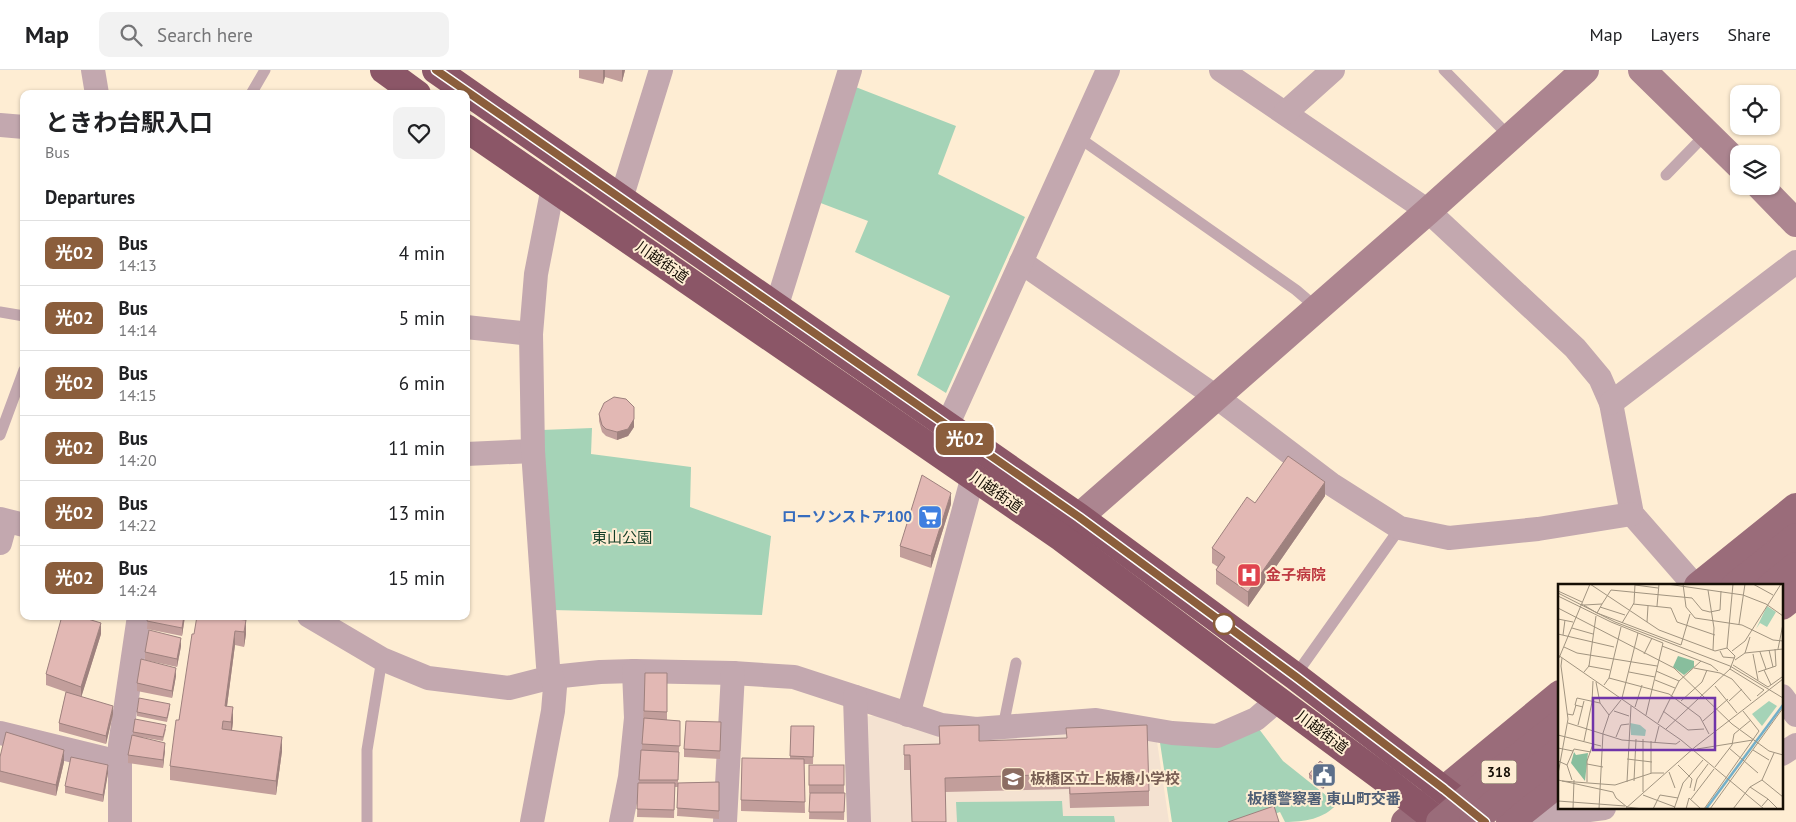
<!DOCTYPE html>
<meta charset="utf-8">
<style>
:root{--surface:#fff;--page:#f2f2f2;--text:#202124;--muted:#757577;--line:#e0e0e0}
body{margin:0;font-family:"PT Sans","Noto Sans JP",sans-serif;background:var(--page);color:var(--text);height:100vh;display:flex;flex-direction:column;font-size:19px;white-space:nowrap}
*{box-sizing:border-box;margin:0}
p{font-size:16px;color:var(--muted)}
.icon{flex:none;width:28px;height:28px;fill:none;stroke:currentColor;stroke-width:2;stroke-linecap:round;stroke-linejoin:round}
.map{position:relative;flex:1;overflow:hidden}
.side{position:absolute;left:20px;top:20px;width:450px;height:530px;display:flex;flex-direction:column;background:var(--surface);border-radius:10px;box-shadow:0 1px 4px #0004}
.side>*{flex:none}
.badge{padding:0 10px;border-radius:8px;font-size:18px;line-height:32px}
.buttons{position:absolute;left:1730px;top:15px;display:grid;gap:10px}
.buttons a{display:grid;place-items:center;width:50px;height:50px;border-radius:10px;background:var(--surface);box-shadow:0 1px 4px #0004;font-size:25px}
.map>.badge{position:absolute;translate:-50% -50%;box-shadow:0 0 0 2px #fff}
h2{padding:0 25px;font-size:19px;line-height:45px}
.round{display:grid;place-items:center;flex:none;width:52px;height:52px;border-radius:10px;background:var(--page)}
.head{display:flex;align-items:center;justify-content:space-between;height:85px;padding:0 25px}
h1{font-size:24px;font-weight:700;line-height:38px}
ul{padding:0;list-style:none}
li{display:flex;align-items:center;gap:15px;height:65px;padding:0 25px;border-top:1px solid var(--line)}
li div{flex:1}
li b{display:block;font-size:19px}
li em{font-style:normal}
li .badge{min-width:55px;font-weight:700;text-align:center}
header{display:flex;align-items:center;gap:30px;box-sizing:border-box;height:70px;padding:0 25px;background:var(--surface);border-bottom:1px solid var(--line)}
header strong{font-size:24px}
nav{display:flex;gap:28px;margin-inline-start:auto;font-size:18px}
.search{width:350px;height:45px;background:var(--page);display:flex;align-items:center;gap:12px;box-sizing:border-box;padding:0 18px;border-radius:10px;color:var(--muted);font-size:19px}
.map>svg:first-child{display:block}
.education{fill:#f4e2d1}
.green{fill:#a5d3b7}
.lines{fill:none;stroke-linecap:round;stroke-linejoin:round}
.lane{stroke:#c3a8af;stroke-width:11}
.street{stroke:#c3a8af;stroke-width:24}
.secondary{stroke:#ac8590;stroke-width:28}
.primary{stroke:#9a6c7a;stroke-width:28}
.highway{stroke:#8b5667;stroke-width:28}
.primary-bridge{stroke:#9a6c7a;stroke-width:28}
.wall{fill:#c29e9b}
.shaded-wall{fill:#9e817e}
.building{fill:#e2b8b4;stroke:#9e817e}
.line-casing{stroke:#fff;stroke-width:11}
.line{stroke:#8b5e3c;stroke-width:8}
.stop-dot{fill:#fff;stroke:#8b5e3c;stroke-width:2.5}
.labels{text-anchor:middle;stroke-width:4;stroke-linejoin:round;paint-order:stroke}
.shield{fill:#feedd3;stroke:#5b5142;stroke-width:1}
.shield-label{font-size:14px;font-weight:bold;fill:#150e04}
.street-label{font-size:15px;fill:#150e04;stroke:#feedd3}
.shop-label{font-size:15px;font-weight:bold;fill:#366cbe;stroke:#feedd3;text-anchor:end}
.park-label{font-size:15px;fill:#123d27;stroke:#feedd3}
.health-label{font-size:15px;font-weight:bold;fill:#be3a42;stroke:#feedd3;text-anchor:start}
.education-label{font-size:15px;font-weight:bold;fill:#785e54;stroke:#feedd3;text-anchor:start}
.service-label{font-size:15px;font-weight:bold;fill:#4e5e75;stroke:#feedd3}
.inset-river{fill:none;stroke:#73afc9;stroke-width:2.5}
.inset-road{fill:none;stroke:#a19480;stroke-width:1}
.view{fill:#7034a9;fill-opacity:0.15;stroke:#7034a9;stroke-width:2.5}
.inset-edge{fill:none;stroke:#150e04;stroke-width:2.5}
</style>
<header>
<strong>Map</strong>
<div class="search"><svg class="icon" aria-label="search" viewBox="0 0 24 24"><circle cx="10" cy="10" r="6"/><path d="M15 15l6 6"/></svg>Search here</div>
<nav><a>Map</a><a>Layers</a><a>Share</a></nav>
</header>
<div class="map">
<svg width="1796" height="752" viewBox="0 0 1796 752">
<rect width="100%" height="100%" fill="#feedd3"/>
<path class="education" d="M884 645 1096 655 1156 665 1169 752H864L860 647Z"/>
<g class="green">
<path d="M853 16 956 56 938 104 1025 147 946 323 917 305 950 226 855 182 868 151 818 132Z"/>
<path d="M592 358 591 384 691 397 690 437 771 466 762 545 552 540 542 360Z"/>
<path d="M1256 655 1283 691 1337 734C1324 749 1304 752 1285 752L1280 742 1251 752H1172L1159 666Z"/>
<path d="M1062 731 1063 746H1114L1115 752H957L956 732Z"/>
</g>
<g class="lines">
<g class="lane">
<path d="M1444 0 1510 67"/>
<path d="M251 24 265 0"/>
<path d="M1078 67 1296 220 1317 238"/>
<path d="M1666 105 1707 63"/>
<path d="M0 242 24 246"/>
<path d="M0 365 24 300"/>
<path d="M1295 606 1400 458"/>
<path d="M1003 657 1016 593"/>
<path d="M367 752V680L382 589"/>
</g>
<g class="street">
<path d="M93 0 97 24"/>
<path d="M1221 0 1428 141 1575 278 1600 308 1611 333 1632 444 1695 516"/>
<path d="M1285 43 1333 0"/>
<path d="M0 55 24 57"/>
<path d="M621 129 661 0"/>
<path d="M1021 192 1215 326 1331 414 1400 458 1449 468 1538 459 1632 444"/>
<path d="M776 238 850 0"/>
<path d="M466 257 531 264"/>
<path d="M1611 333 1796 192"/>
<path d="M947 356 1108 0"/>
<path d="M466 384 533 381"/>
<path d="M0 449 24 455"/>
<path d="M0 473 6 451"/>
<path d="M309 546 382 589 428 608 509 618 552 607 600 602 634 601 733 603 794 607 941 655 976 659 1096 650 1172 663 1217 666 1256 649 1278 630"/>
<path d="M1782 626 1796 645"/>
<path d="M855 627 859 752"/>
<path d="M908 645 973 406"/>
<path d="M0 663 119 692"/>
<path d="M1782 684 1796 675"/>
<path d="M1524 741 1554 745 1604 738"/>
<path d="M120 752V675L139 546"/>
<path d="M532 752 553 641 555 617 548 596 533 381 531 264 536 204 553 117"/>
<path d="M621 752 630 707 636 648 634 601"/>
<path d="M725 752 733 603"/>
</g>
<g class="secondary">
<path d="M1642 0 1739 95"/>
<path d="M1760 116 1796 153"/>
<path d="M1065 464 1079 447 1428 141 1585 0"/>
</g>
<g class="primary">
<path d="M1698 516 1796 437"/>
<path d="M1735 516 1796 467"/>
<path d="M1771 516 1796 496"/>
<path d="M1782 536 1796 525"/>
<path d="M1405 752 1560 624"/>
<path d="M1510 752 1560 712"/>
</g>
<g class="highway">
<path d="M384 0 417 24"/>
<path d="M436 0 1079 447 1295 606 1479 747"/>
<path d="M466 58 1062 468 1260 617 1383 708 1439 752"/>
</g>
<g class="primary-bridge">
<path d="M1440 752 1490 709 1560 654"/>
<path d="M1473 752 1505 724 1560 681"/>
</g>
</g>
<g class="wall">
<path d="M579 0H625L622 12 605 7 603 14 579 8Z"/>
<path d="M599 344 634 357 628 366 617 370 606 366 602 362 599 351Z"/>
<path d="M1325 426 1248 537 1216 514V500L1218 497 1212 493V478L1255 433Z"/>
<path d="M951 434 931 498 900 487V476Z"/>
<path d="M148 546H185L182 566 147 559Z"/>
<path d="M238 546V549L246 564 244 577 235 575 227 636 233 652 232 660 282 681 276 725 170 710V696L179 650 194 564Z"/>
<path d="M101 564 81 627 113 644 106 674 59 661V653L66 622 46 615V604Z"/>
<path d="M181 576 177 597 145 590V582Z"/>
<path d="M645 603H667V650L680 651 678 713 719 712V749L677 746 678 717H675L674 748 637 747 638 713H639L641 680H642Z"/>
<path d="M176 606 172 628 137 621V613Z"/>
<path d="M170 638 167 652 137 646V642Z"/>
<path d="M721 652 720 689 684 687V679Z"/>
<path d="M791 656H814L813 694H804L805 743 741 741V730L790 689Z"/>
<path d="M939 656 979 671 1149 721V736L1070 738 1069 719 945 722 946 752H912L910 700H904V675L939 674Z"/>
<path d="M166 659 163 671 141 667 165 680 163 698 128 693V685L133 665V662Z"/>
<path d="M0 687 64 692 56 726 0 712Z"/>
<path d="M809 695H844V723H845L844 750 809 749 810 723H809Z"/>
<path d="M108 703 103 732 65 723V716Z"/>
<path d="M1309 704 1333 705 1323 719 1309 708Z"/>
</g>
<g class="shaded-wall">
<path d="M603 0H605V7L603 14Z"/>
<path d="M622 0H625L622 12Z"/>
<path d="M634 349V357L628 366 617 370V362Z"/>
<path d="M1325 412V426L1248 537V522Z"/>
<path d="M951 423V434L931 498V486Z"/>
<path d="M184 546H185L182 566V558Z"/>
<path d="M246 550V564L244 577V562Z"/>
<path d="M101 553V564L81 628V617Z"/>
<path d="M235 561V575L225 651V636Z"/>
<path d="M181 568V576L177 597V589Z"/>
<path d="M176 598V606L172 628V621Z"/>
<path d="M113 636V644L106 674V666Z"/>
<path d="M233 637V652L231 666V652Z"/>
<path d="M282 667V681L276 725V711Z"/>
<path d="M165 673V680L163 698V690Z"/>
<path d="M64 680V692L56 726V715Z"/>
<path d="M108 695V703L103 732V725Z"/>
<path d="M1333 701V705L1323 719V715Z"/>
</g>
<g class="building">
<path d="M614 327 626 329 634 337V349L628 359 617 362 606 359 602 355 599 344 604 333Z"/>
<path d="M1288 386 1325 412 1248 522 1216 500 1225 487 1212 478 1247 427 1255 433Z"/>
<path d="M922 405 951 423 931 486 900 476Z"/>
<path d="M62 546H78L101 553 81 617 46 604Z"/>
<path d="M148 546H184L182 558 147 551Z"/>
<path d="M197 546H237L236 549 246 550 244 562 235 561 225 636 233 637 231 652 223 651 222 659 282 667 276 711 170 696 176 650H179L192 564H194Z"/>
<path d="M149 560 181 568 177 589 145 582Z"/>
<path d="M141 589 176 598 172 621 137 613Z"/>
<path d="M645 603H667V642L644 641Z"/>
<path d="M66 622 113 636 106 666 59 653Z"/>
<path d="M139 628 170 634 167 648 137 642Z"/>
<path d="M644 648 680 651V676L642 674Z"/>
<path d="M135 649 166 655 163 667 133 662Z"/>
<path d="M686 651 721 652 720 681 684 679Z"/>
<path d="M979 655V671L1067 668 1066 658 1147 655 1149 721 1070 724 1069 704 945 708 946 752H912L910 685H904V675L940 674 939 656Z"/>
<path d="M791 656H814L813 687 790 686Z"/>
<path d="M6 662 64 680 56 715 0 701V687Z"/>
<path d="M132 665 165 673 163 690 128 685Z"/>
<path d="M641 680 679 682 678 710H639Z"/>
<path d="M71 687 108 695 103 725 65 716Z"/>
<path d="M742 688 804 689 805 732 741 730Z"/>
<path d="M1320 691 1333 701 1323 715 1309 704Z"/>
<rect x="809" y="695" width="35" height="20"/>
<path d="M719 712V741L677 738 678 713Z"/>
<path d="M638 713H675L674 740 637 739Z"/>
<path d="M810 723H845L844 742H809Z"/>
<path d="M1274 736 1279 752H1228Z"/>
</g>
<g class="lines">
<defs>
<path id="line" d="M436 0 1079 447 1295 606 1444 719 1485 752"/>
</defs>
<use href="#line" class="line-casing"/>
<use href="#line" class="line"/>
</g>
<defs>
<symbol id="supermarket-square" viewBox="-11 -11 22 22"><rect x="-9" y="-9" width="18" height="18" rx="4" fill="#3f7fe0" stroke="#feedd3"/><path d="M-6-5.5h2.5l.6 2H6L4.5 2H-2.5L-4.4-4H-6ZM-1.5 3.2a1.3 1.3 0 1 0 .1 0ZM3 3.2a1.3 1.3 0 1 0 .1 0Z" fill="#fff"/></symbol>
<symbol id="hospital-square" viewBox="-11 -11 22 22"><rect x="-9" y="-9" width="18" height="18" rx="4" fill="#e0444e" stroke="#feedd3"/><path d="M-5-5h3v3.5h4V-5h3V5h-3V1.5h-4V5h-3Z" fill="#fff"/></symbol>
<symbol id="civic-square" viewBox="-11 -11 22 22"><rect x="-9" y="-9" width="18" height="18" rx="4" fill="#5c6f8a" stroke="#feedd3"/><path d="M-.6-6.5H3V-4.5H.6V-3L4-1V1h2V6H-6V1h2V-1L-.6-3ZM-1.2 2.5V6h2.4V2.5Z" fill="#fff"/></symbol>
<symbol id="school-square" viewBox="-11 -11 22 22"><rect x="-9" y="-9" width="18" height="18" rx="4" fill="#8d6e63" stroke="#feedd3"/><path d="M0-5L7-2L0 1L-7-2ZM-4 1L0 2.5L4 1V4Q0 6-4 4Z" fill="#fff"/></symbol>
</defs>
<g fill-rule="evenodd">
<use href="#supermarket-square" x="916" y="433" width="28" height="28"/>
<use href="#hospital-square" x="1235" y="491" width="28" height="28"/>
<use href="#civic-square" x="1310" y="691" width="28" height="28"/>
<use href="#school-square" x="999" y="695" width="28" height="28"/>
</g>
<circle class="stop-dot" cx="1224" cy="554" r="10"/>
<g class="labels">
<rect class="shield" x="1481.5" y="690.5" width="35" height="23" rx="4"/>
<g class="shield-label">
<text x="1499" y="707">318</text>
</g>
<g class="street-label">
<text transform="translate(662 192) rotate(35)" y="5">川越街道</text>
<text transform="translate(996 422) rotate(35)" y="5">川越街道</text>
<text transform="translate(1322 662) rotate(37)" y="5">川越街道</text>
</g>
<g class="shop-label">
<text x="912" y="452">ローソンストア100</text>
</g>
<g class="park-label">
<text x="622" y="473">東山公園</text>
</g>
<g class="health-label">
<text x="1266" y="510">金子病院</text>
</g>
<g class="education-label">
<text x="1030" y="714">板橋区立上板橋小学校</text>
</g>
<g class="service-label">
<text x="1324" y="734">板橋警察署 東山町交番</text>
</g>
</g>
<g transform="translate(1558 514)">
<rect width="225" height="225" fill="#feedd3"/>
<path d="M209 22 218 28 209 43 202 39 198 45ZM211 117 219 122 204 142 194 130ZM72 139 82 141 88 146 87 152 73 151Z" fill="#a5d3b7"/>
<path d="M120 72 136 77V83L126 91 115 83ZM16 168 18 171 30 169 27 197 13 179Z" fill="#88be9d"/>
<path class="inset-river" d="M148 225 225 121"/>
<path class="inset-road" d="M32 0 101 46 157 67 169 64M109 0 185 11 208 20 225 32M125 0 128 23 137 34 184 41 215 56 225 57M195 0 215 11M77 1 100 4M150 6 156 44 155 66M0 7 24 18M0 9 57 38 172 82 225 114M0 12 53 38 105 59 88 131M24 20 39 29 44 20 26 21M44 20 53 6 134 14 144 26 152 28 162 26 163 7M75 20 113 24 119 38 157 51M99 22 101 0M42 23 67 31M0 24 116 84 174 140 211 167 225 171M39 29 123 61 132 30M0 35 15 38M89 38 90 22M64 39 76 19 77 0M181 40 187 0M14 44 35 50M0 50 56 63M5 51 7 36M104 62 153 81 160 87M6 63 19 69 99 82M169 64 175 0M220 65 225 40M211 66 215 83M162 67 165 73 177 74M174 67 187 57 223 0M202 68 208 85M187 69 225 65M86 70 94 54M195 70 200 96M0 71 123 156 206 225M1 74 32 0M177 76 187 69 192 53M175 81 210 103 224 93M30 82 52 86M136 84 162 89 174 95 193 117M172 85 206 106 199 112M206 86 213 101M98 87 121 97M26 88 31 82 38 32M71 88 97 93M200 88 218 82 217 65M51 94 111 110 142 133 151 150M97 96 117 104M38 98 42 119M46 101 51 94 63 43M157 102 179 129M64 114 80 49M123 117 144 98 149 86M171 117 184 105M25 123 17 121 19 114 42 119 51 131M77 123 84 101M56 127 71 132M105 127 130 146 146 145M9 130 15 131 18 121M145 137 170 115M10 139 64 156 118 160 122 157M100 139 121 97 143 77M20 141 26 117M108 145 172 85 177 72 169 64M0 151 43 162M58 153 63 141 71 140M26 157 34 118 35 97M93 157V189M97 158 101 142M0 164 15 167M171 164 200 189M139 165 195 156M195 166 211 176M216 169 204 196 225 213M69 175 94 178M0 177 9 181 14 196M29 180 45 183M9 181 16 165 33 168M120 181 134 195 132 204M157 183 174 161 176 150 193 136M111 188 117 204M0 190 10 135 3 82 4 74M0 196 55 208 58 214 69 223 85 225M4 197 57 201 94 189H106M76 197 78 155M29 198V177L35 160M69 198 73 122M192 203 210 215M136 207 139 195 150 180M85 208V155M85 211 117 223M133 215 156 185M0 217 67 222M204 222 210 215 220 225M15 225 16 196M41 225 45 149 51 131 63 116M67 225 137 163 225 95M95 225 102 211 120 214M116 225 125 199 145 176M128 225 131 214 143 225M146 225 201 147 185 127M152 225 225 124M175 225 192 203 204 196"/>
<path class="view" d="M35 114H157V166H35Z"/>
<rect width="225" height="225" class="inset-edge"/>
</g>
</svg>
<div class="buttons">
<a><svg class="icon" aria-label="locate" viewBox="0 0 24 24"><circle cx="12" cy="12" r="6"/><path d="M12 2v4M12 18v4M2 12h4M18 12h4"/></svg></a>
<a><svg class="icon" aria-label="layers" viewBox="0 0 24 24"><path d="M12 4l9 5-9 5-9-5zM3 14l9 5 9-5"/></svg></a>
</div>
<b class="badge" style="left:965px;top:369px;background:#8b5e3c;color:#fff">光02</b>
<section class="side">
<div class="head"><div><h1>ときわ台駅入口</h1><p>Bus</p></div><a class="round"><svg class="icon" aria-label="heart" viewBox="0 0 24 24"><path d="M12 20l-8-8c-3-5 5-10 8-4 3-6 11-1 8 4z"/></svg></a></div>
<h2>Departures</h2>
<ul>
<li><span class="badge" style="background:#8b5e3c;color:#fff">光02</span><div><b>Bus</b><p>14:13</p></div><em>4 min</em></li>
<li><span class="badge" style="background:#8b5e3c;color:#fff">光02</span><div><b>Bus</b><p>14:14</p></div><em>5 min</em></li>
<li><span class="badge" style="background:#8b5e3c;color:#fff">光02</span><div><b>Bus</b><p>14:15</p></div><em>6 min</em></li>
<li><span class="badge" style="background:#8b5e3c;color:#fff">光02</span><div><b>Bus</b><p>14:20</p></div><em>11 min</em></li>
<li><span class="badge" style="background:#8b5e3c;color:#fff">光02</span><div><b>Bus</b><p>14:22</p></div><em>13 min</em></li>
<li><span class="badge" style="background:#8b5e3c;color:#fff">光02</span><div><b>Bus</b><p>14:24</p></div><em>15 min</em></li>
</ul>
</section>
</div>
